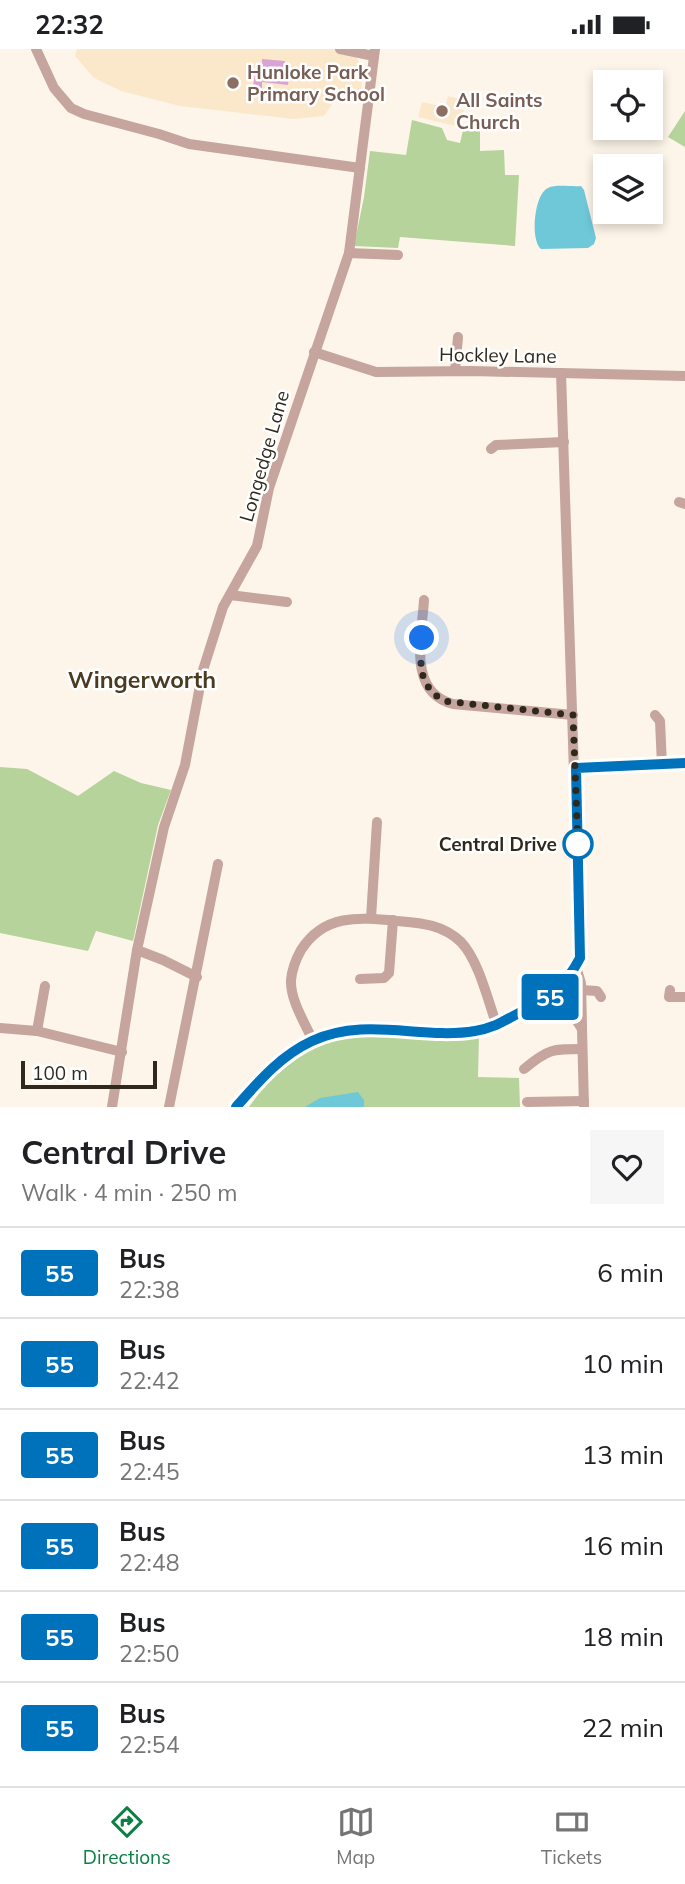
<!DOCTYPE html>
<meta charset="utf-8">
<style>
:root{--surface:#fff;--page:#f6f6f6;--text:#202124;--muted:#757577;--line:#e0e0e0;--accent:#0b8043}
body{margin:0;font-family:Mulish,sans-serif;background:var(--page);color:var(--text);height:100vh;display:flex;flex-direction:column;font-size:26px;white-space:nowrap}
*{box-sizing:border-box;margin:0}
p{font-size:23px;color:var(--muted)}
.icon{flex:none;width:38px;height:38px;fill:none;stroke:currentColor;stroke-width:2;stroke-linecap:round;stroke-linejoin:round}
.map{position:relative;height:1058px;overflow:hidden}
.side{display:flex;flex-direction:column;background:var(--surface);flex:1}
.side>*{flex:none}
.badge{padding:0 14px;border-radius:5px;font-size:24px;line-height:46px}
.fabs{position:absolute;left:593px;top:21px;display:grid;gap:14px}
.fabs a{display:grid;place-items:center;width:70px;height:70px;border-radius:0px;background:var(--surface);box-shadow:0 4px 10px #0003;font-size:35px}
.scale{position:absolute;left:21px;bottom:18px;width:136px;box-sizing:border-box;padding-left:7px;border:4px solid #2f281c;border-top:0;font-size:19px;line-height:24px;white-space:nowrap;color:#2f281c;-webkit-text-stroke:5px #fff;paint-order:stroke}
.you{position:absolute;width:35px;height:35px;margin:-18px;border:5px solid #fff;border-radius:50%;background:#1a73e8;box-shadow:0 0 0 10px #1a73e833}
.map>.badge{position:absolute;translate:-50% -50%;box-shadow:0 0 0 4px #fff}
.round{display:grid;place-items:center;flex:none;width:74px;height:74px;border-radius:0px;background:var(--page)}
.head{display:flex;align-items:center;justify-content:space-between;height:119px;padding:0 21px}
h1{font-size:33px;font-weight:700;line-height:52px}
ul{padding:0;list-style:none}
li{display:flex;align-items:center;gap:21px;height:91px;padding:0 21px;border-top:2px solid var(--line)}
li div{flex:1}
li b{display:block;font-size:26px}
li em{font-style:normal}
li .badge{min-width:77px;font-weight:700;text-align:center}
.status{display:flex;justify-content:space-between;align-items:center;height:49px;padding:0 35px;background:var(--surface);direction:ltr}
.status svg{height:19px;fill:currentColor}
.dock{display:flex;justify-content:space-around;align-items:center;height:98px;border-top:2px solid var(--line);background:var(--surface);font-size:19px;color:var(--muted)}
.dock a{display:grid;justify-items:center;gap:4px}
.dock .current{color:var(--accent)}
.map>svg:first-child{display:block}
.built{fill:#fbe8ca}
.green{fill:#b6d39c}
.water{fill:#6fc8d8}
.building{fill:#d9a4d4}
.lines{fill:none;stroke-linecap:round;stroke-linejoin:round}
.minor{stroke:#c5a59d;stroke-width:10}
.line-casing{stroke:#fff;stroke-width:16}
.line{stroke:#0072bc;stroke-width:10}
.walk{stroke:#2f281c;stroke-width:7;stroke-dasharray:0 12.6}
.education-dot{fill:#8d6e63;stroke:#fff;stroke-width:2.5}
.stop-dot{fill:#fff;stroke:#0072bc;stroke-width:3.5}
.labels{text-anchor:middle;stroke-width:5;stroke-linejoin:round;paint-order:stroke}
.education-label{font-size:19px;font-weight:bold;fill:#785e54;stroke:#fff;text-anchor:start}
.street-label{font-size:19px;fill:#2f281c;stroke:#fff}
.stop-label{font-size:19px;font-weight:bold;fill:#2f281c;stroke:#fff;text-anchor:end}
.quarter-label{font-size:23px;font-weight:bold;fill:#4a3b21;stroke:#fff}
</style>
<div class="status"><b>22:32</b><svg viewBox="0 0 49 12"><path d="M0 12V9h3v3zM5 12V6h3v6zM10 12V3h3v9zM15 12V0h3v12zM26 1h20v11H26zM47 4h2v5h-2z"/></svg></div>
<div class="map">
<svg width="685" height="1058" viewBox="0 0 685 1058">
<rect width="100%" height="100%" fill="#fdf5e9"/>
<g class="built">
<path d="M77 0H359L355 5 363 21 361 42 343 39 324 67 293 70 180 57 121 42 94 29 75 7Z"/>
<path d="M448 47 460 50 458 60 464 61 460 78 418 68 422 53 445 58Z"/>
</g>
<g class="green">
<path d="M685 62V98L668 88Z"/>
<path d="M412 71 442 79 447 91 460 94 464 77 480 80V102L504 101 505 126H519L515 197 400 188 398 199 354 197 364 148 370 102 406 106Z"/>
<path d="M0 718 27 720 78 747 114 722 141 734 171 741 158 776 133 892 96 882 88 902 0 884Z"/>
<path d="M367 987H479L478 1028 519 1029 520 1058H249C266 1033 291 1010 319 997 333 990 352 989 367 987Z"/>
</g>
<g class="water">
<path d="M581 137 584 141 596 189 594 195 588 199 541 200C530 191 534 145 548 139 556 135 571 138 581 137Z"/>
<path d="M358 1043 364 1051V1058H305L320 1049Z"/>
</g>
<path class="building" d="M262 10 285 12 284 22 290 23 288 36 262 33V39L253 38 255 24 261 25Z"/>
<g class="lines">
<g class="minor">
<path d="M36 0 54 39 71 59 84 65 159 85 189 95 360 119"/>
<path d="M340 0 374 7"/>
<path d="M349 204 398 206"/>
<path d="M314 303 376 323 471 322 685 327"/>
<path d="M455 322 458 288"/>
<path d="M491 400 496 396 564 393"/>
<path d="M679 453 685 455"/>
<path d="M230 546 287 553"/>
<path d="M424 551C422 586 407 643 453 655L573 666"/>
<path d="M655 666 660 672 662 716"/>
<path d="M575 719 685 715"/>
<path d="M371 869 377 773"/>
<path d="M137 901 163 911 197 928"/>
<path d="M576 918 581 934 582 977"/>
<path d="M360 930 384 929 389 924 393 871"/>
<path d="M581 941 597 942 601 948"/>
<path d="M670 941 669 948H685"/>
<path d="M558 942 582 980 584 1058"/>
<path d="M0 979 37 982 122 1003"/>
<path d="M37 982 45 937"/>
<path d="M313 992C305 974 290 951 291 931 292 921 296 910 301 901 324 865 358 868 397 872 421 874 442 875 461 893 479 912 488 952 497 977"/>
<path d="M524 1020C548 1000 552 1000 582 1000"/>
<path d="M527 1053 584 1052"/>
<path d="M112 1058 137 901 164 778 185 716 203 621 223 558 257 497 269 439 349 204 375 0"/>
<path d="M169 1058 218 815"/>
<path d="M236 1058C259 1032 280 1007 312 992 366 967 421 991 475 982 492 980 505 971 519 964 550 951 565 938 580 909L561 324"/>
</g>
</g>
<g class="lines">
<defs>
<path id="line" d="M236 1058C259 1032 280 1007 312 992 366 967 421 991 475 982 492 980 505 971 519 964 548 951 566 936 580 909L576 719 685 714"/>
</defs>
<use href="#line" class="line-casing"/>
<use href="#line" class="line"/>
<path class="walk" d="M422 589C420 618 418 634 443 652L573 666 578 800V795"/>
</g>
<g class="education-dot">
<circle cx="233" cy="34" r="7"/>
<circle cx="442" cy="62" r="7"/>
</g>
<circle class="stop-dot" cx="578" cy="795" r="14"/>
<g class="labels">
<g class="education-label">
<text x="247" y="30">Hunloke Park<tspan x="247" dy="22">Primary School</tspan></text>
<text x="456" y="58">All Saints<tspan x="456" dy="22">Church</tspan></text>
</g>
<g class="street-label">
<text transform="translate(498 306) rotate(1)" y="7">Hockley Lane</text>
<text transform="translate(264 407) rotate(-74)" y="7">Longedge Lane</text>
</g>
<g class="stop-label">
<text x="557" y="802">Central Drive</text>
</g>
<g class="quarter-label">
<text x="142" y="639">Wingerworth</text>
</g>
</g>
</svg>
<div class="fabs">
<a><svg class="icon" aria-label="locate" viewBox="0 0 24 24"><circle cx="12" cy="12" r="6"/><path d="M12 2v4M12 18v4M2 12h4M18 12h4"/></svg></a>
<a><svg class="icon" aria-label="layers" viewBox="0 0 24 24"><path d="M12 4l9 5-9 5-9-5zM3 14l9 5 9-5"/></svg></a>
</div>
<div class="scale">100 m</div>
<div class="you" style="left:422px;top:589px"></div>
<b class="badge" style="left:550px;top:948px;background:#0072bc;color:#fff">55</b>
</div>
<section class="side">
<div class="head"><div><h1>Central Drive</h1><p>Walk · 4 min · 250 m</p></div><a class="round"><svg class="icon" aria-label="heart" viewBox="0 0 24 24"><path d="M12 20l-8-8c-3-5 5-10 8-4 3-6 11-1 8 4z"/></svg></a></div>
<ul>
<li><span class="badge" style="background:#0072bc;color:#fff">55</span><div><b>Bus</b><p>22:38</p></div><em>6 min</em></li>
<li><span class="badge" style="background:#0072bc;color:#fff">55</span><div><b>Bus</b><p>22:42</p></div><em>10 min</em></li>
<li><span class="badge" style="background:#0072bc;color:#fff">55</span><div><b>Bus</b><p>22:45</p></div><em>13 min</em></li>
<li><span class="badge" style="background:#0072bc;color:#fff">55</span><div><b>Bus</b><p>22:48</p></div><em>16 min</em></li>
<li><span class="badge" style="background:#0072bc;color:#fff">55</span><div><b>Bus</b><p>22:50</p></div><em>18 min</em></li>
<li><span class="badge" style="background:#0072bc;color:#fff">55</span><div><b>Bus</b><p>22:54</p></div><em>22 min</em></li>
</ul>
</section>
<nav class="dock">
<a class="current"><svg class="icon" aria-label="directions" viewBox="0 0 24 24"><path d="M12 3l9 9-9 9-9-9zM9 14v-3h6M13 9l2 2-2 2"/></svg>Directions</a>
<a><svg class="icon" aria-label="map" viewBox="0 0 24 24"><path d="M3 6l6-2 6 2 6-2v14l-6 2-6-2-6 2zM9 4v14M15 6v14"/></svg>Map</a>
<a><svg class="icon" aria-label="tickets" viewBox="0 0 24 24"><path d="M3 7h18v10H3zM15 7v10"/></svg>Tickets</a>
</nav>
